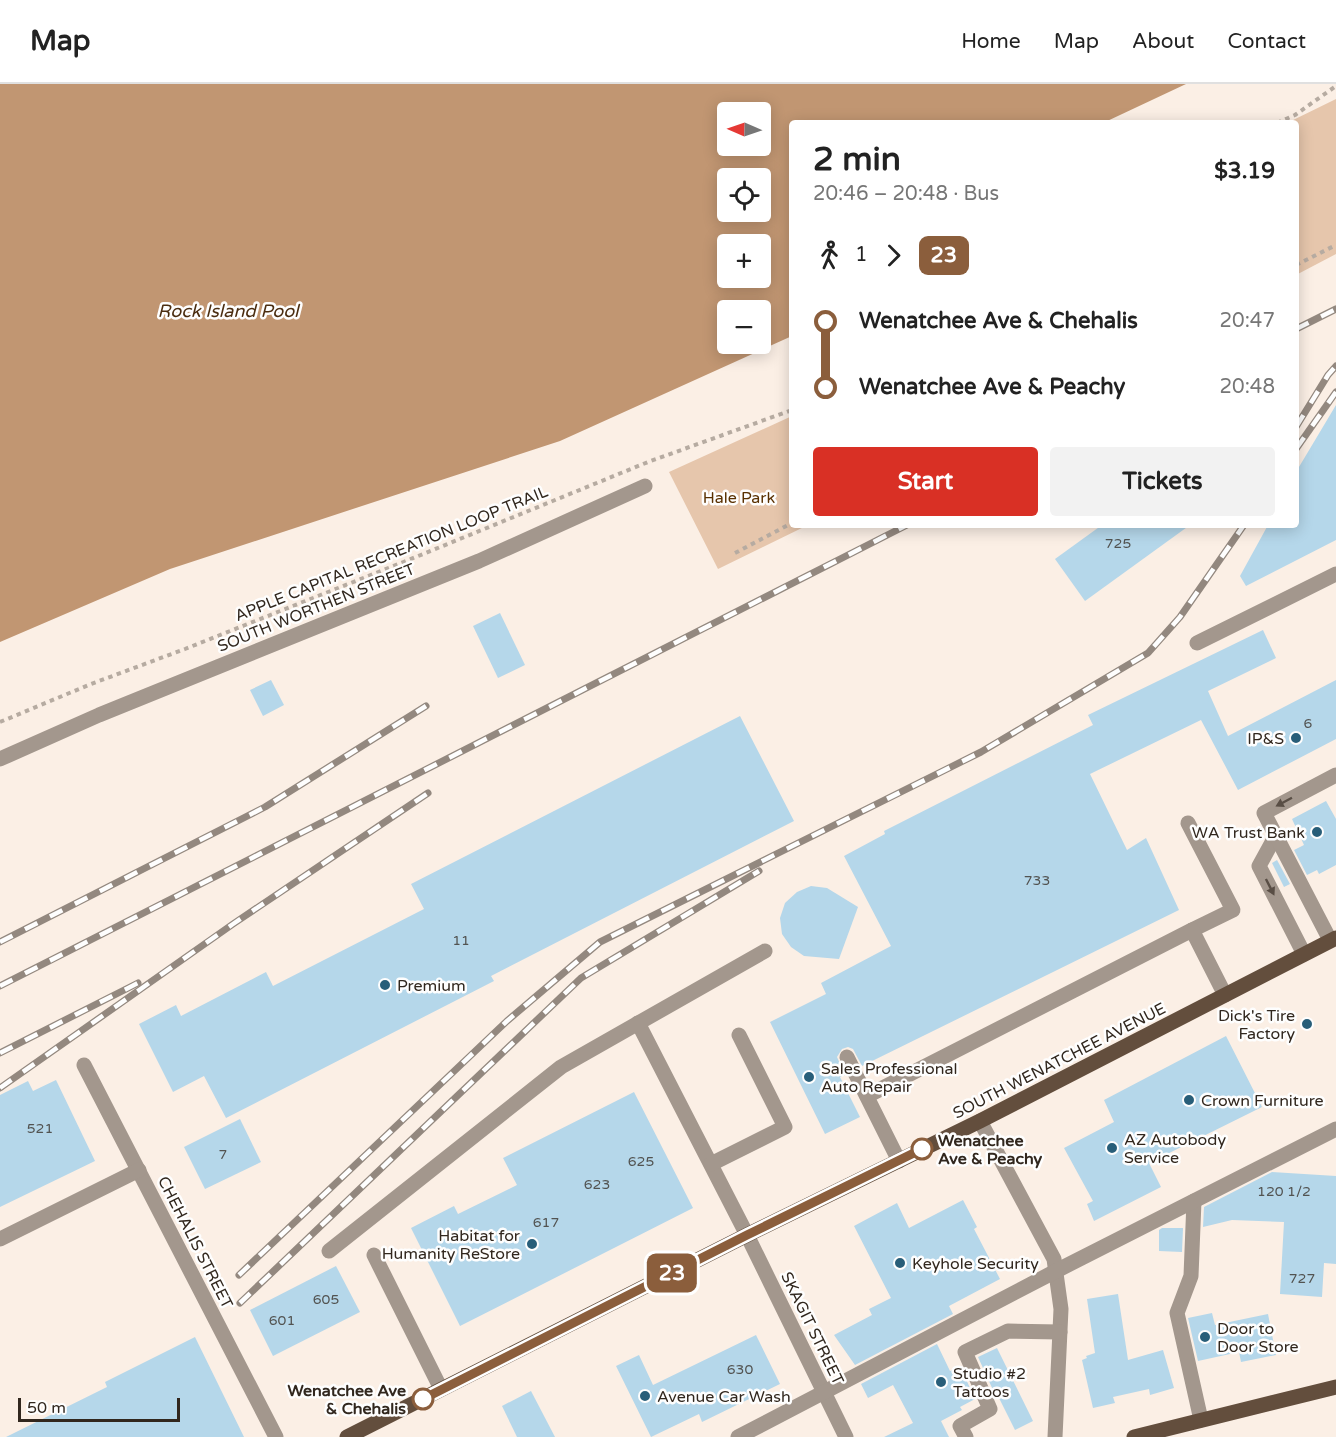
<!DOCTYPE html>
<meta charset="utf-8">
<style>
:root{--surface:#fff;--page:#f2f2f2;--text:#222;--muted:#767676;--line:#e0e0e0;--accent:#d93025}
body{margin:0;font-family:"Varela Round",sans-serif;background:var(--page);color:var(--text);height:100vh;display:flex;flex-direction:column;font-size:22px;white-space:nowrap}
*{box-sizing:border-box;margin:0}
p{font-size:20px;color:var(--muted)}
.icon{flex:none;width:33px;height:33px;fill:none;stroke:currentColor;stroke-width:2;stroke-linecap:round;stroke-linejoin:round}
.map{position:relative;flex:1;overflow:hidden}
.panel{position:absolute;left:789px;top:36px;width:510px;height:408px;display:flex;flex-direction:column;background:var(--surface);border-radius:6px;box-shadow:0 3px 15px #0003}
.panel>*{flex:none}
.badge{padding:0 12px;border-radius:9px;font-size:21px;line-height:39px}
.needle{width:39px;rotate:272deg}
.tools{position:absolute;left:717px;top:18px;display:grid;gap:12px}
.tools a{display:grid;place-items:center;width:54px;height:54px;border-radius:6px;background:var(--surface);box-shadow:0 3px 15px #0003;font-size:30px}
.scale{position:absolute;left:18px;bottom:15px;width:162px;box-sizing:border-box;padding-left:6px;border:3px solid #31271e;border-top:0;font-size:16px;line-height:21px;white-space:nowrap;color:#31271e;-webkit-text-stroke:4px #fefefe;paint-order:stroke}
.map>.badge{position:absolute;translate:-50% -50%;box-shadow:0 0 0 3px #fff}
.legs{display:flex;align-items:center;gap:9px;height:66px;padding:0 24px;font-size:20px}
.legs p{margin-inline-start:auto}
.headline{display:flex;align-items:center;justify-content:space-between;height:102px;padding:0 24px}
h1{font-size:33px;font-weight:700;line-height:45px}
.primary-button{display:flex;gap:12px;margin-top:auto;padding:12px 24px}
.primary-button a{flex:1;height:69px;border-radius:6px;background:var(--accent);color:#fff;font-size:24px;font-weight:700;line-height:69px;text-align:center}
.primary-button a+a{background:var(--page);color:var(--text)}
ul{padding:0 24px;list-style:none}
li{display:flex;align-items:center;gap:21px;height:66px;font-size:22px}
li i{display:grid;place-items:center;width:9px;height:100%;margin:0 8px;background:currentColor}
li i::after{content:'';width:15px;height:15px;margin:-8px;border:4px solid;border-radius:50%;background:var(--surface)}
li p{margin-inline-start:auto}
li:first-child i{background:linear-gradient(#0000 50%,currentColor 0)}
li:last-child i{background:linear-gradient(currentColor 50%,#0000 0)}
header{display:flex;align-items:center;gap:36px;box-sizing:border-box;height:84px;padding:0 30px;background:var(--surface);border-bottom:2px solid var(--line)}
header strong{font-size:28px}
nav{display:flex;gap:33px;margin-inline-start:auto;font-size:21px}
.map>svg:first-child{display:block}
.green{fill:#e6c6ac}
.water{fill:#c19672;fill-rule:evenodd}
.building{fill:#b5d7ea}
.lines{fill:none;stroke-linecap:round;stroke-linejoin:round}
.path{stroke:#b6aba1;stroke-width:4;stroke-dasharray:4.5 4.5;stroke-linecap:butt}
.minor{stroke:#a3978d;stroke-width:15}
.major{stroke:#634e3d;stroke-width:15}
.rail-casing{stroke:#93887f;stroke-width:7}
.rail{stroke:#fefefe;stroke-width:4.5;stroke-dasharray:14;stroke-linecap:butt}
.oneway{fill:#594e45}
.line-1-casing{stroke:#fff;stroke-width:14}
.line-1{stroke:#8b5e3c;stroke-width:9}
.poi-dot{fill:#285e79;stroke:#fefefe;stroke-width:2}
.stop-1-dot{fill:#fff;stroke:#8b5e3c;stroke-width:3}
.labels{text-anchor:middle;stroke-width:5;stroke-linejoin:round;paint-order:stroke}
.number-label{font-size:14px;fill:#525351}
.park-label{font-size:16px;fill:#5a3102;stroke:#fefefe}
.street-label{font-size:16px;fill:#31271e;stroke:#fefefe}
.poi-label{font-size:16px;fill:#31271e;stroke:#fefefe;text-anchor:start}
.stop-label{font-size:16px;font-weight:bold;fill:#31271e;stroke:#fefefe;text-anchor:start}
.water-label{font-size:18px;font-style:italic;fill:#4b2d10;stroke:#fefefe}
</style>
<header>
<strong>Map</strong>
<nav><a>Home</a><a>Map</a><a>About</a><a>Contact</a></nav>
</header>
<div class="map">
<svg width="1336" height="1353" viewBox="0 0 1336 1353">
<rect width="100%" height="100%" fill="#fbefe5"/>
<g class="green">
<path d="M1336 15V170L1296 191V39H1287Z"/>
<path d="M792 332V441H808L718 485 669 388Z"/>
</g>
<path class="water" d="M0 0H1186L1103 39H792V252L560 357 170 485 0 558ZM728 28H760V62H728ZM728 94H760V128H728ZM728 160H760V194H728ZM728 226H760V260H728Z"/>
<g class="building">
<path d="M1336 321V456L1246 502 1240 492 1268 441H1296V388Z"/>
<path d="M1102 441H1190L1085 517 1055 475Z"/>
<path d="M500 529 525 581 498 594 473 542Z"/>
<path d="M1263 546 1276 574 1208 607 1228 652 1336 596V655L1238 706 1201 636 1090 690 1127 766 1146 754 1179 826 862 982 853 965 848 963 842 965 837 973 845 991 840 993 860 1033 825 1050 770 938 826 910 821 899 891 862 844 772 885 750 884 747 1093 641 1088 631Z"/>
<path d="M271 596 284 621 263 632 250 606Z"/>
<path d="M740 632 794 737 491 892 494 897 226 1034 204 992 173 1008 139 940 176 921 181 932 266 888 273 902 424 825 411 800Z"/>
<path d="M1326 717 1336 735V781L1319 790 1317 786 1307 791 1294 766 1304 761 1292 735Z"/>
<path d="M1277 776 1290 800 1284 803 1272 779Z"/>
<path d="M811 802 827 804 858 823 839 875 804 872 791 863 782 850 780 834 785 819 797 808Z"/>
<path d="M1226 952 1262 1023 1149 1079 1161 1103 1094 1137 1087 1120 1093 1117 1064 1064 1114 1038 1104 1016Z"/>
<path d="M56 996 95 1077 0 1123V1011L28 997 33 1007Z"/>
<path d="M634 1008 693 1124 460 1242 411 1144 454 1122 458 1130 517 1101 503 1074Z"/>
<path d="M240 1035 261 1078 205 1105 184 1063Z"/>
<path d="M1272 1088 1336 1092V1180L1324 1179 1322 1213 1280 1210 1284 1138 1232 1136 1203 1143 1204 1123Z"/>
<path d="M963 1116 977 1143 974 1145 1000 1195 949 1222 953 1230 855 1281 834 1251 872 1231 869 1225 891 1214 854 1142 897 1119 909 1144Z"/>
<path d="M1162 1144H1183L1182 1168 1159 1167V1146Z"/>
<path d="M336 1182 360 1228 273 1272 250 1226Z"/>
<path d="M1118 1210 1128 1276 1163 1266 1174 1304 1150 1311 1149 1305 1113 1313 1115 1319 1093 1324 1082 1276 1087 1274 1086 1272 1095 1269 1087 1215Z"/>
<path d="M1212 1229 1215 1241 1268 1230 1276 1271 1241 1278 1239 1268 1198 1277 1188 1234Z"/>
<path d="M756 1251 780 1300 702 1338 699 1330 651 1353 616 1282 639 1271 653 1301Z"/>
<path d="M195 1253 244 1353H6L107 1303 105 1298Z"/>
<path d="M937 1260 950 1287 960 1282 975 1315 960 1323 962 1326 941 1337 949 1353H884L913 1339 893 1301 868 1314 861 1300Z"/>
<path d="M997 1264 1033 1337 1015 1346 995 1306H993L978 1273Z"/>
<path d="M531 1307 555 1353H517L502 1322Z"/>
</g>
<g class="lines">
<g class="path">
<path d="M1277 39 1295 31 1336 2"/>
<path d="M1296 181 1336 161"/>
<path d="M735 469 792 439"/>
<path d="M0 638 91 600 185 565 406 477 648 378 792 326"/>
</g>
<g class="minor">
<path d="M1197 559 1336 490"/>
<path d="M0 675 99 631 479 477 645 402"/>
<path d="M1188 739 1233 826 1192 846"/>
<path d="M1276 751 1259 782 1304 870"/>
<path d="M1330 856 1264 729 1336 691"/>
<path d="M638 939 747 1151 846 1353"/>
<path d="M847 973 899 1077"/>
<path d="M84 981 276 1353"/>
<path d="M867 1012 1192 846 1225 911"/>
<path d="M980 1037 1054 1175 1061 1225 1055 1353"/>
<path d="M711 1080 785 1043 739 951"/>
<path d="M1194 1117 1191 1192 1177 1229 1201 1336"/>
<path d="M0 1155 139 1086"/>
<path d="M329 1167 561 983 765 867"/>
<path d="M374 1171 441 1305"/>
<path d="M738 1353 1056 1187 1336 1045"/>
<path d="M966 1353 960 1342 990 1325 965 1268 1008 1247 1060 1248"/>
</g>
<g class="major">
<path d="M347 1353 747 1151 980 1037 1336 854"/>
<path d="M1134 1353 1336 1303"/>
</g>
<defs>
<g id="rail">
<path d="M1296 245 1336 225"/>
<path d="M1296 343 1328 291 1336 282"/>
<path d="M1296 365 1336 308"/>
<path d="M0 858 265 723 426 622"/>
<path d="M0 902 907 441"/>
<path d="M0 969 138 899"/>
<path d="M0 1004 233 840 428 709"/>
<path d="M239 1191 507 937 600 858 981 668 1148 569 1180 533 1244 441"/>
<path d="M240 1219 581 894 759 787"/>
</g>
</defs>
<use href="#rail" class="rail-casing"/>
<use href="#rail" class="rail"/>
</g>
<defs><path id="oneway-solid" d="M-6-.8H1V-3.2L6.5 0L1 3.2V.8H-6Z" transform="scale(1.5)"/></defs>
<g class="oneway">
<use href="#oneway-solid" transform="translate(1284 718) rotate(152)"/>
<use href="#oneway-solid" transform="translate(1270 803) rotate(63)"/>
</g>
<g class="lines">
<defs>
<path id="line-1" d="M423 1315 747 1151 922 1065"/>
</defs>
<use href="#line-1" class="line-1-casing"/>
<use href="#line-1" class="line-1"/>
</g>
<g class="poi-dot">
<circle cx="1296" cy="654" r="6"/>
<circle cx="1317" cy="748" r="6"/>
<circle cx="385" cy="901" r="6"/>
<circle cx="1307" cy="940" r="6"/>
<circle cx="809" cy="993" r="6"/>
<circle cx="1189" cy="1016" r="6"/>
<circle cx="1112" cy="1064" r="6"/>
<circle cx="532" cy="1160" r="6"/>
<circle cx="900" cy="1179" r="6"/>
<circle cx="1205" cy="1253" r="6"/>
<circle cx="941" cy="1298" r="6"/>
<circle cx="645" cy="1312" r="6"/>
</g>
<g class="stop-1-dot">
<circle cx="922" cy="1065" r="10"/>
<circle cx="423" cy="1315" r="10"/>
</g>
<g class="labels">
<g class="number-label">
<text x="1118" y="464">725</text>
<text x="1308" y="644">6</text>
<text x="1037" y="801">733</text>
<text x="461" y="861">11</text>
<text x="40" y="1049">521</text>
<text x="223" y="1075">7</text>
<text x="641" y="1082">625</text>
<text x="597" y="1105">623</text>
<text x="1284" y="1112">120 1/2</text>
<text x="546" y="1143">617</text>
<text x="1302" y="1199">727</text>
<text x="326" y="1220">605</text>
<text x="282" y="1241">601</text>
<text x="740" y="1290">630</text>
</g>
<g class="park-label">
<text x="739" y="419">Hale Park</text>
</g>
<g class="street-label">
<text transform="translate(391 469) rotate(-22)" y="6">APPLE CAPITAL RECREATION LOOP TRAIL</text>
<text transform="translate(316 523) rotate(-22)" y="6">SOUTH WORTHEN STREET</text>
<text transform="translate(1059 976) rotate(-27)" y="6">SOUTH WENATCHEE AVENUE</text>
<text transform="translate(196 1158) rotate(63)" y="6">CHEHALIS STREET</text>
<text transform="translate(813 1244) rotate(64)" y="6">SKAGIT STREET</text>
</g>
<g class="poi-label">
<text x="1284" y="660" text-anchor="end">IP&amp;S</text>
<text x="1305" y="754" text-anchor="end">WA Trust Bank</text>
<text x="397" y="907">Premium</text>
<text x="1295" y="937" text-anchor="end">Dick's Tire<tspan x="1295" dy="18">Factory</tspan></text>
<text x="821" y="990">Sales Professional<tspan x="821" dy="18">Auto Repair</tspan></text>
<text x="1201" y="1022">Crown Furniture</text>
<text x="1124" y="1061">AZ Autobody<tspan x="1124" dy="18">Service</tspan></text>
<text x="520" y="1157" text-anchor="end">Habitat for<tspan x="520" dy="18">Humanity ReStore</tspan></text>
<text x="912" y="1185">Keyhole Security</text>
<text x="1217" y="1250">Door to<tspan x="1217" dy="18">Door Store</tspan></text>
<text x="953" y="1295">Studio #2<tspan x="953" dy="18">Tattoos</tspan></text>
<text x="657" y="1318">Avenue Car Wash</text>
</g>
<g class="stop-label">
<text x="938" y="1062">Wenatchee<tspan x="938" dy="18">Ave &amp; Peachy</tspan></text>
<text x="406" y="1312" text-anchor="end">Wenatchee Ave<tspan x="406" dy="18">&amp; Chehalis</tspan></text>
</g>
<g class="water-label">
<text x="228" y="233">Rock Island Pool</text>
</g>
</g>
</svg>
<div class="tools">
<a><svg class="needle" viewBox="-14 -14 28 28"><path d="M0-13l5 13h-10z" fill="#e53935"/><path d="M0 13l5-13h-10z" fill="#767676"/></svg></a>
<a><svg class="icon" aria-label="locate" viewBox="0 0 24 24"><circle cx="12" cy="12" r="6"/><path d="M12 2v4M12 18v4M2 12h4M18 12h4"/></svg></a>
<a>+</a>
<a>−</a>
</div>
<div class="scale">50 m</div>
<b class="badge" style="left:672px;top:1189px;background:#8b5e3c;color:#fff">23</b>
<section class="panel">
<div class="headline"><div><h1>2 min</h1><p>20:46 – 20:48 · Bus</p></div><b>$3.19</b></div>
<div class="legs"><svg class="icon" aria-label="walk" viewBox="0 0 24 24"><circle cx="13" cy="4" r="2"/><path d="M13 8l-2 6 4 7M11 14l-3 7M7 12l3-4h3l4 4"/></svg>1<svg class="icon" aria-label="forward" viewBox="0 0 24 24"><path d="M9 5l7 7-7 7"/></svg><b class="badge" style="background:#8b5e3c;color:#fff">23</b></div>
<ul>
<li><i style="color:#8b5e3c"></i><b>Wenatchee Ave &amp; Chehalis</b><p>20:47</p></li>
<li><i style="color:#8b5e3c"></i><b>Wenatchee Ave &amp; Peachy</b><p>20:48</p></li>
</ul>
<div class="primary-button"><a>Start</a><a>Tickets</a></div>
</section>
</div>
